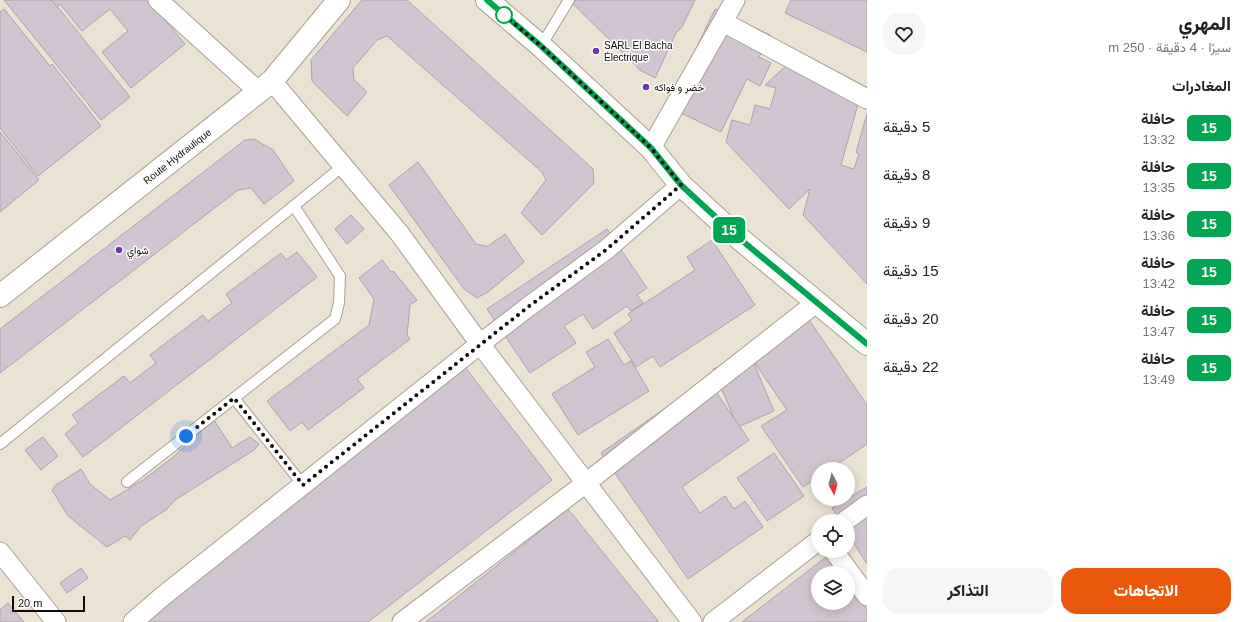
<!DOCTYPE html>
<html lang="ar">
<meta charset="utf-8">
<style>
:root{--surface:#fff;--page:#f6f6f6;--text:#222;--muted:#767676;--accent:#ea580c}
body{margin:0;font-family:Arial,Vazirmatn,sans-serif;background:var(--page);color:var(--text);direction:rtl;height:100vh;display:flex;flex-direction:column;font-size:15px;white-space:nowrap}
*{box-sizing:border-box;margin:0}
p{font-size:13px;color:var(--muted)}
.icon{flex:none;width:22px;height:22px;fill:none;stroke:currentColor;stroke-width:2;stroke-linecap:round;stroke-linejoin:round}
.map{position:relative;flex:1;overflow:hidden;direction:ltr}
.sheet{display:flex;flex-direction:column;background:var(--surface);width:380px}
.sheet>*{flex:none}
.badge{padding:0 8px;border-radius:6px;font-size:14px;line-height:26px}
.needle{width:26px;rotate:174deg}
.tools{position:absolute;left:811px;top:462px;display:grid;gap:8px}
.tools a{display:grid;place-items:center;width:44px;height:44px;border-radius:50%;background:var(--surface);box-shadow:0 2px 10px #0003;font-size:20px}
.scale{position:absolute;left:12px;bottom:10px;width:73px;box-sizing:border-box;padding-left:4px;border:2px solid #0f0d07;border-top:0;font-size:11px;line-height:14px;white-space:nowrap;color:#0f0d07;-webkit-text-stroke:3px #fff;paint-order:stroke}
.you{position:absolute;width:20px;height:20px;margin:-10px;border:3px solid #fff;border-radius:50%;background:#1a73e8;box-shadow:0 0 0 6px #1a73e833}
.map>.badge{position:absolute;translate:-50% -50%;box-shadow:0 0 0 2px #fff}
h2{padding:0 16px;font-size:15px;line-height:36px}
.round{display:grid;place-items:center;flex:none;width:42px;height:42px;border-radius:16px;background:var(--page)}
.headline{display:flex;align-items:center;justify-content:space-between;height:68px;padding:0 16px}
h1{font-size:19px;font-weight:800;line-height:30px}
.cta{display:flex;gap:8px;margin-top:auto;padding:8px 16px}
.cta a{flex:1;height:46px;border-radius:16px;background:var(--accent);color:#fff;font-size:16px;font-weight:800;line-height:46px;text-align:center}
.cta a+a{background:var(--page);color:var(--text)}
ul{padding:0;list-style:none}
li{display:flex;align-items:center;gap:12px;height:48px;padding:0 16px}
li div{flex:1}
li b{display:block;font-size:15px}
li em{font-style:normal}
li .badge{min-width:44px;font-weight:700;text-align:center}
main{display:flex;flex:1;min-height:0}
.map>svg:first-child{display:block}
.building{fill:#d2c5d2;stroke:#aea1ae}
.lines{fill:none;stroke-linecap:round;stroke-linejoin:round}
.service-casing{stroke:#a8a192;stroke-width:12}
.minor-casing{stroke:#a8a192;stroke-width:21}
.secondary-casing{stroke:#a8a192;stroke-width:24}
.service{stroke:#fff;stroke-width:10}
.minor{stroke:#fff;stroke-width:19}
.secondary{stroke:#fff;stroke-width:22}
.line-casing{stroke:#fff;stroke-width:9}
.line{stroke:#00a651;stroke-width:6}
.walk{stroke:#0f0d07;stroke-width:4;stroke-dasharray:0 7.2}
.stop-dot{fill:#fff;stroke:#00a651;stroke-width:2}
.poi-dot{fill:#7335ab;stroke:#fff;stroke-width:1.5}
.labels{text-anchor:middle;stroke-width:3;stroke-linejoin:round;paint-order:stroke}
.poi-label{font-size:10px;fill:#0f0d07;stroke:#fff;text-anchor:start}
.street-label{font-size:10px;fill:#0f0d07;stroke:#fff}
</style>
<main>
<section class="sheet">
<div class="headline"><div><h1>المهري</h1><p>سيرًا · 4 دقيقة · 250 m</p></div><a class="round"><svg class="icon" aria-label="heart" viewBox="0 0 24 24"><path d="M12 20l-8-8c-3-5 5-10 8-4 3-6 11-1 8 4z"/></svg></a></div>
<h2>المغادرات</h2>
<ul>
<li><span class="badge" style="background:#00a651;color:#fff">15</span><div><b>حافلة</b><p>13:32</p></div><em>5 دقيقة</em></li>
<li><span class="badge" style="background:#00a651;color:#fff">15</span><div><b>حافلة</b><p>13:35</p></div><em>8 دقيقة</em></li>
<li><span class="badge" style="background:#00a651;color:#fff">15</span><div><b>حافلة</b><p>13:36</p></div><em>9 دقيقة</em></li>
<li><span class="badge" style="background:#00a651;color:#fff">15</span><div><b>حافلة</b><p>13:42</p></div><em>15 دقيقة</em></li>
<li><span class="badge" style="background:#00a651;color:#fff">15</span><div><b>حافلة</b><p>13:47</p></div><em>20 دقيقة</em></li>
<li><span class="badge" style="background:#00a651;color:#fff">15</span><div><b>حافلة</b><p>13:49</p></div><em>22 دقيقة</em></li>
</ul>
<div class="cta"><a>الاتجاهات</a><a>التذاكر</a></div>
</section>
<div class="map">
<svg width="867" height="622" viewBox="0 0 867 622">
<rect width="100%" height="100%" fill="#eae3d3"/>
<g class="building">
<path d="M4 0H52L130 97 101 120Z"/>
<path d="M51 0H149L185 44 131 88 102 52 128 31 110 9 82 31 60 4 57 7Z"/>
<path d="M362 0H407L593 169 594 183 542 235 521 213 546 180 542 172 387 36 377 40 353 68 354 80 367 92 347 116 312 81 311 60Z"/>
<path d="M569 0H695L682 27 676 33 655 78 640 70Z"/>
<path d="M791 0H867V52L785 13Z"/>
<path d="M4 9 50 66 52 64 101 126 38 176 0 128V12Z"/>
<path d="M715 9 770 35 759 57 771 63 760 86 747 79 721 132 668 107Z"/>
<path d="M788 64 790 66 863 86 841 165 854 169 859 154 856 152 867 114V284L803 215 810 189 789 209 726 142 732 120 750 125 755 105 770 109 776 88 765 85Z"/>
<path d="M0 132 39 180 0 212Z"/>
<path d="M254 139 273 150 294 181 264 204 251 188 238 190 0 373V329L245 140Z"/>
<path d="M418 162 476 244 485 246H488L505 234 524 262 488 292 477 298 464 289 389 185Z"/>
<path d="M351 215 364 229 347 244 335 229Z"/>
<path d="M607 229 647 288 637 295 643 303 631 311 627 306 593 329 583 314 564 326 576 343 530 373 487 309Z"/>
<path d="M712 240 755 305 660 367 653 356 636 367 614 333 632 320 628 314 695 270 687 257Z"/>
<path d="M297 252 317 277 83 457 65 434 78 423 72 415 124 376 130 383 156 363 150 355 203 315 208 321 232 303 226 294 281 253 286 260Z"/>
<path d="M382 260 391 272 393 271 417 300 410 305 407 335 410 339 357 379 364 388 308 430 302 422 290 431 267 401 369 325 374 299 359 278Z"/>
<path d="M803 311 867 405V444L830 469H818V477L803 487 761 426 787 410 746 350Z"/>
<path d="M608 339 624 365 631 361 649 391 578 435 552 394 595 367 586 352Z"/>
<path d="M750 354 774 411 738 427 713 369Z"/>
<path d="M464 366 552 480 368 622H132Z"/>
<path d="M707 379 749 440 682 487 700 513 725 496 734 509 745 501 763 527 688 579 601 453Z"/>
<path d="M214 420 232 448 250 437 259 444 254 450 175 500 166 510 141 526 130 540 125 536 107 547 68 516 52 490 56 485 81 469 90 484 110 500 143 480 172 458Z"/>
<path d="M43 437 58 456 41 470 25 450Z"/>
<path d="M774 453 804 496 767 521 737 478Z"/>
<path d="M867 487V564L848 534V521H840L832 508Z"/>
<path d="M568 509 659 622H426Z"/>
<path d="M826 557 839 573H818V603H848V585L867 609V622H742Z"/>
<path d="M81 568 88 578 67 593 60 583Z"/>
<path d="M8 603 24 622H0V610Z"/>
</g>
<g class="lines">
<defs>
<g id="service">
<path d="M541 46 569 0"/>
<path d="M234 398 303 485"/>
<path d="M0 444 343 166"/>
<path d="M127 482 335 319 339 303 340 276 294 206"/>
</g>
<g id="minor">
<path d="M158 0 259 92"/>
<path d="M723 22 867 99"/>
<path d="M272 81 400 234 480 344 692 622"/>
<path d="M651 148 735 0"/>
<path d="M845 521 867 505"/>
<path d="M834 551 867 596"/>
<path d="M0 552 56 622"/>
<path d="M133 622 163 596 480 344 528 307 607 249 681 185"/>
<path d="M402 622 586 483 817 302"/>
<path d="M713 622 818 541"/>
</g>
<g id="secondary">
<path d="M487 0 541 46 651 148 681 185 734 234 867 344"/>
<path d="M0 296 272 81 339 0"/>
</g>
</defs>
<use href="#service" class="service-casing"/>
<use href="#minor" class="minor-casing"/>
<use href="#secondary" class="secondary-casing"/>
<use href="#service" class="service"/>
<use href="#minor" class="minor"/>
<use href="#secondary" class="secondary"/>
</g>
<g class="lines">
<defs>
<path id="line" d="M487 0 541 46 651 148 681 185 734 234 867 344"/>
</defs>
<use href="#line" class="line-casing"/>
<use href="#line" class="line"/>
<path class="walk" d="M186 436 234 398 303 485 528 307 607 249 681 185 651 148 541 46 504 15"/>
</g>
<circle class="stop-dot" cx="504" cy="15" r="8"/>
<g class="poi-dot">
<circle cx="596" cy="51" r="4"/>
<circle cx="646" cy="87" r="4"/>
<circle cx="119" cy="250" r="4"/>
</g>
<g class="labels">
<g class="poi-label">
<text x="604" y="49">SARL El Bacha<tspan x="604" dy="12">Électrique</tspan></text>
<text x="654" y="91">خضر و فواكه</text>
<text x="127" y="254">شواي</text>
</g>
<g class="street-label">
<text transform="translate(177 156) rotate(-38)" y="4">Route Hydraulique</text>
</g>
</g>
</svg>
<div class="tools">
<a><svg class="needle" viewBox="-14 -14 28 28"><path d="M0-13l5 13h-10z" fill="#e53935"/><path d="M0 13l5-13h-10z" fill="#767676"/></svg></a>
<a><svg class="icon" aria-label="locate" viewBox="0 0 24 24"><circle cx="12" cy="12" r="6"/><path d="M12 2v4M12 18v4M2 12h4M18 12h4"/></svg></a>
<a><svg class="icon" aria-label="layers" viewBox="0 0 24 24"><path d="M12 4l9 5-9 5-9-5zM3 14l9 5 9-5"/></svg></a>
</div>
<div class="scale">20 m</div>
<div class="you" style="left:186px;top:436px"></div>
<b class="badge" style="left:729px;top:230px;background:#00a651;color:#fff">15</b>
</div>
</main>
